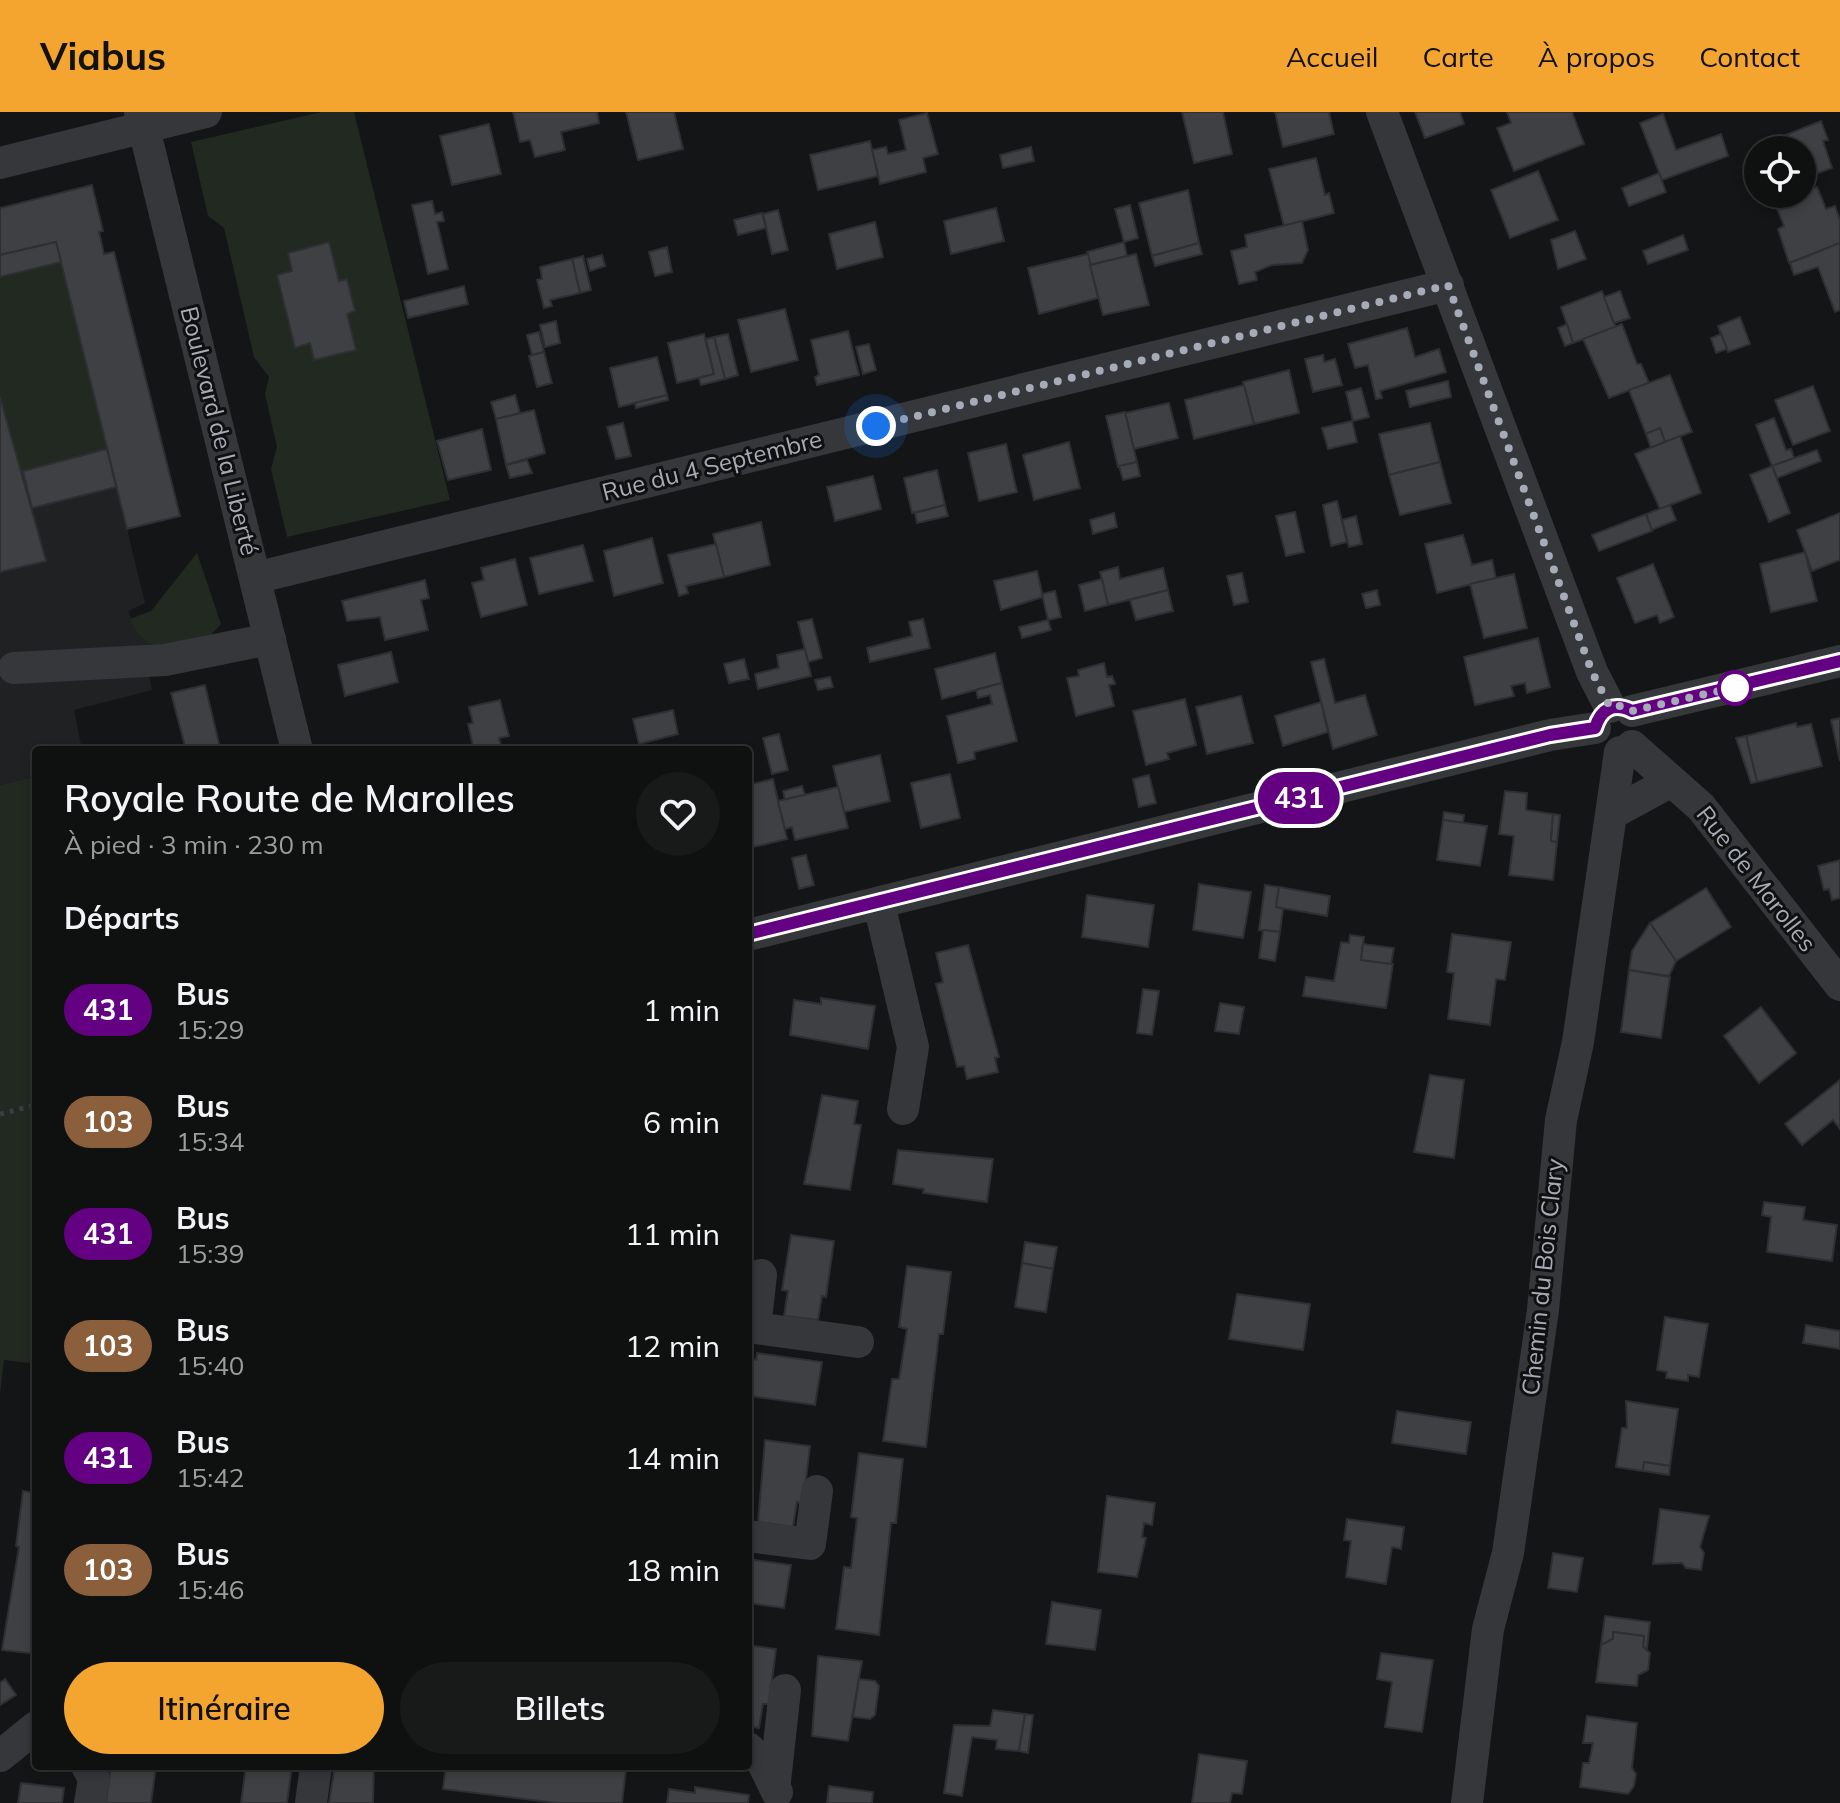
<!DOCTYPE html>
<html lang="fr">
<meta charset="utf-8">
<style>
:root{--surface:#0f1010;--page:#181919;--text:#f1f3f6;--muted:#9b9d9f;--line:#2f3030;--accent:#f4a52f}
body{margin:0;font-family:Mulish,sans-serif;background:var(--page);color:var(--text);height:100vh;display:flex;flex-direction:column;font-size:30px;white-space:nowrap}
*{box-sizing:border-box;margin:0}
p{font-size:26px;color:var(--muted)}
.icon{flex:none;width:44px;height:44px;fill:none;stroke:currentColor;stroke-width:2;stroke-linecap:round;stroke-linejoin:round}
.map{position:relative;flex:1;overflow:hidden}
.drawer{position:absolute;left:32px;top:634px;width:720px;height:1024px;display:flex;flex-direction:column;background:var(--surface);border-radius:8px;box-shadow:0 4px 12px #0003,0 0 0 2px var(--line)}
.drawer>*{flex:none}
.badge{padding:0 16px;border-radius:26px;font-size:28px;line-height:52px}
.buttons{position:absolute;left:1744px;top:24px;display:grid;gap:16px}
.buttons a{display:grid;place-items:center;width:72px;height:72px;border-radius:50%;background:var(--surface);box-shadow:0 4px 12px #0003,0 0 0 2px var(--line);font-size:40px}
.you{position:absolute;width:40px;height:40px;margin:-20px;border:6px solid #fff;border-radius:50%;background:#1a73e8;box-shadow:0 0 0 12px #1a73e833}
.map>.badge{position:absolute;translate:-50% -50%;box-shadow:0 0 0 4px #fff}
h2{padding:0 32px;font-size:30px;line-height:72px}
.round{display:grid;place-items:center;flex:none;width:84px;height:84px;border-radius:42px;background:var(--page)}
.summary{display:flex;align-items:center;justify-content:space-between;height:136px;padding:0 32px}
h1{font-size:38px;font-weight:600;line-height:60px}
.action{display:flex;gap:16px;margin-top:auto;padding:16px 32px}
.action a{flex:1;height:92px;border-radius:48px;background:var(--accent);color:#111;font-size:32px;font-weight:600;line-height:92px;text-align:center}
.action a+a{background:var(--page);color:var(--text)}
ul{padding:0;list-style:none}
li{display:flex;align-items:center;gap:24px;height:112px;padding:0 32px}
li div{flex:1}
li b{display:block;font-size:30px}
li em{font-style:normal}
li .badge{min-width:88px;font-weight:700;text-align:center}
header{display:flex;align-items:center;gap:48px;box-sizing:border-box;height:112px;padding:0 40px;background:var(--accent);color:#111}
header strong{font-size:38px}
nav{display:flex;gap:44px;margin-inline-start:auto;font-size:28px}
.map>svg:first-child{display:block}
.built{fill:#202123}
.green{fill:#212921;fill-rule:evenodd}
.building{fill:#3e4043;stroke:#2e2f32;stroke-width:2}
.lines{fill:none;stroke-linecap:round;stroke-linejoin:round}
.path{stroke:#3b3e42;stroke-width:5;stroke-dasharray:4 6;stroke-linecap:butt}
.minor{stroke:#35373b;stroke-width:32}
.line-casing{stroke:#fff;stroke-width:18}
.line{stroke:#640082;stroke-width:12}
.walk{stroke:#a6acb7;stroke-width:8;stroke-dasharray:0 14.4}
.stop-dot{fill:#fff;stroke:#640082;stroke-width:4}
.labels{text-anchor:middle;stroke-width:6;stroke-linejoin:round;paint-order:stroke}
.street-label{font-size:24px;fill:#a6acb7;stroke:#101011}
</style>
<header>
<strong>Viabus</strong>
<nav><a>Accueil</a><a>Carte</a><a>À propos</a><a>Contact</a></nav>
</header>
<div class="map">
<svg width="1840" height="1691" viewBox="0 0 1840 1691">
<rect width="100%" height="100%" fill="#141516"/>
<path class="built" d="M92 73 103 119 99 120 104 142 114 140 180 404 127 417 145 491 128 499 140 524 151 532 145 546 152 578 74 598 82 638H36V664L0 673V96Z"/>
<g class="green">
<path d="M322 0H354L450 388 287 425 271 357 277 335 265 282 269 265 254 245 224 116 208 104 191 30ZM288 141 339 169 347 167 355 199 347 202 355 238 315 248 310 231 294 235 277 164 292 159Z"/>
<path d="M61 150 107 337 18 360 0 285V165Z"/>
<path d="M197 441 221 512C207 531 175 541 151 532 140 528 135 516 130 507L151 499Z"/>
<path d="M36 664V1252L4 1248 0 1282V673Z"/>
</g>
<g class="building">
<path d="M513 0H597L599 11 561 20 565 38 535 45 530 28 520 30Z"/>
<path d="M626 0H674L683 37 638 48Z"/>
<path d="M1182 0H1223L1232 42 1194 51Z"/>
<path d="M1275 0H1329L1334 22 1283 35Z"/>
<path d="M1415 0H1460L1464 12 1425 26Z"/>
<path d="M1507 0H1572L1584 32 1514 59 1497 16 1511 11Z"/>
<path d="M927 1 938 42 923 46 926 60 880 72 872 38 886 35 888 42 906 38 899 8Z"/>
<path d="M1663 2 1676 38 1721 22 1728 44 1662 68 1640 11Z"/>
<path d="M1821 9 1828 28 1823 29 1832 56 1802 67V38H1782L1778 26Z"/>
<path d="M489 12 501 62 452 73 440 24Z"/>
<path d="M870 29 878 64 818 78 810 43Z"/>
<path d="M1031 35 1034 49 1003 56 1000 43Z"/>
<path d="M1316 46 1325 83 1329 81 1334 101 1284 114 1269 57Z"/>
<path d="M1538 59 1558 108 1510 126 1491 78Z"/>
<path d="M1659 61 1666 80 1629 94 1622 76Z"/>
<path d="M92 73 103 119 99 120 104 142 114 140 180 404 127 417 56 130 0 143V96Z"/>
<path d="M1817 75 1826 97 1835 94 1840 108V131L1789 151 1778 117 1784 114 1775 91Z"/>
<path d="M1188 78 1199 131 1152 144 1139 91Z"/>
<path d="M432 89 435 102 442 100 444 109 437 110 448 157 428 162 412 93Z"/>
<path d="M1130 93 1138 126 1124 130 1115 97Z"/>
<path d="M996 96 1004 129 951 142 944 109Z"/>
<path d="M778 98 788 138 772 142 763 102Z"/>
<path d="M762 101 766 116 738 123 734 108Z"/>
<path d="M1302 109 1308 138 1302 151 1272 153 1255 160 1257 168 1239 172 1231 139 1247 135 1245 123Z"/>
<path d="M875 110 883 145 837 157 829 122Z"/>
<path d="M1575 119 1586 147 1558 157 1551 128Z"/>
<path d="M1683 123 1688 138 1648 152 1643 139Z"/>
<path d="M56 130 61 150 0 165V143Z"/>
<path d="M329 130 339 169 347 167 355 199 347 202 356 238 314 248 310 231 295 236 277 163 292 159 288 141Z"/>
<path d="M1124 130 1127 144 1090 153 1087 140Z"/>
<path d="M1199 131 1202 142 1155 154 1152 144Z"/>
<path d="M1840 131V198L1835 200 1818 155 1794 163 1790 151Z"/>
<path d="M667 135 672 160 655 164 649 140Z"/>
<path d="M1088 142 1098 186 1039 202 1028 156Z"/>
<path d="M1136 142 1149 193 1103 203 1090 153Z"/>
<path d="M602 143 605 154 590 159 587 147Z"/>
<path d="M583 144 591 178 580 181 572 147Z"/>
<path d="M572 147 580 181 550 188 552 194 544 196 537 168 542 167 540 155Z"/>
<path d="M464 174 468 192 408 206 404 189Z"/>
<path d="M1602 179 1616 215 1573 231 1561 195Z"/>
<path d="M1620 179 1630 206 1614 211 1604 185Z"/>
<path d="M785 197 798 248 751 260 738 208Z"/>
<path d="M1740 205 1750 232 1728 240 1718 214Z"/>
<path d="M556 209 560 231 545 235 540 213Z"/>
<path d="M1567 212 1573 231 1565 234 1558 216Z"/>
<path d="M1622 212 1637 252H1641L1649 271 1609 286 1583 227Z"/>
<path d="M1407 216 1415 245 1439 237 1446 260 1380 279 1382 286 1376 287 1368 253 1355 256 1348 232Z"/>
<path d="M848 219 859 263 817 273 815 265 819 263 811 228Z"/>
<path d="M539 220 544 240 532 243 527 223Z"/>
<path d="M704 222 714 262 677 271 668 231Z"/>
<path d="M728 222 738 263 725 267 714 225Z"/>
<path d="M1721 222 1727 237 1716 241 1711 226Z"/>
<path d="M714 225 725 267 701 273 699 266 714 262 706 227Z"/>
<path d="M869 232 876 258 863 262 856 235Z"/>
<path d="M544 240 552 271 537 275 529 244Z"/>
<path d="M1323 243 1324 250 1335 247 1342 273 1313 280 1305 247Z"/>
<path d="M657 245 667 283 619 295 610 256Z"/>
<path d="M1289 258 1299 301 1254 312 1243 270Z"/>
<path d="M1670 263 1692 320 1665 330 1660 316 1646 322 1629 278Z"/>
<path d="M1448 269 1451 285 1410 295 1406 279Z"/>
<path d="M1244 273 1254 312 1194 327 1185 288Z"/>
<path d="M1813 274 1830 319 1793 333 1775 288Z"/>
<path d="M1361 276 1369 305 1353 309 1346 280Z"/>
<path d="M515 283 520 301 496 307 491 290Z"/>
<path d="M667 283 668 288 636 296 635 291Z"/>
<path d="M0 285 46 449 0 460Z"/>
<path d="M1169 291 1178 326 1134 337 1125 301Z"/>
<path d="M534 298 545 341 506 353 496 307Z"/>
<path d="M1125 300 1137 350 1118 355 1106 304Z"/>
<path d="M1774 306 1786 338 1791 337 1794 346 1772 354 1756 313Z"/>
<path d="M1352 309 1357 330 1328 337 1322 316Z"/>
<path d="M623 311 631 344 616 347 607 315Z"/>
<path d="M1430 311 1440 350 1389 363 1379 322Z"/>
<path d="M1660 316 1665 330 1651 336 1646 322Z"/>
<path d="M482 317 491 358 448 368 437 329Z"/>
<path d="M1680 324 1701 381 1660 397 1635 342Z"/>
<path d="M1069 330 1080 376 1034 388 1023 343Z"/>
<path d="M1006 332 1017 380 979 389 968 341Z"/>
<path d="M107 337 116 375 32 396 23 359Z"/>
<path d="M1817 338 1821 349 1777 366 1772 354Z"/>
<path d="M527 348 532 361 510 366 506 353Z"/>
<path d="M1137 350 1140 364 1123 368 1119 354Z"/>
<path d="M1440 350 1451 391 1400 403 1389 363Z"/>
<path d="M1772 354 1790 401 1769 410 1750 363Z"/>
<path d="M937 358 945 393 912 401 904 366Z"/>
<path d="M873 364 881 397 835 409 827 375Z"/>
<path d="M1337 389 1347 430 1331 434 1323 393Z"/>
<path d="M945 393 948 404 917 411 915 401Z"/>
<path d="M1670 393 1676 408 1652 418 1646 402Z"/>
<path d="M1295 400 1304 440 1286 444 1276 404Z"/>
<path d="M1114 401 1117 415 1093 422 1090 408Z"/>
<path d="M1840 401V448L1812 459 1797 418Z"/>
<path d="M1646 402 1652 419 1599 439 1592 423Z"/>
<path d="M1356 404 1362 432 1349 435 1342 408Z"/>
<path d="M761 410 770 453 724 465 713 422Z"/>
<path d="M1463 423 1472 453 1492 448 1496 466 1437 481 1425 432Z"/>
<path d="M652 426 663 471 614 484 604 439Z"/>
<path d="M716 432 724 465 686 474 688 481 679 484 668 443Z"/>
<path d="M583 433 593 469 539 482 530 446Z"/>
<path d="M1805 440 1817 489 1771 500 1760 452Z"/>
<path d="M515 447 527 493 481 505 472 471 484 468 481 456Z"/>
<path d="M1653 452 1674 505 1660 511 1657 503 1635 511 1617 466Z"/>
<path d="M1118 455 1120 467 1163 456 1168 478 1108 493 1100 460Z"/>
<path d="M1037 459 1043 485 1001 498 994 469Z"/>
<path d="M1242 461 1248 490 1234 493 1227 464Z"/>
<path d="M1514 462 1527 516 1484 526 1470 472Z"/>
<path d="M1102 467 1108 493 1085 499 1079 473Z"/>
<path d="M425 468 429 486 421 488 428 518 385 528 380 505 347 509 342 489Z"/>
<path d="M1168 478 1173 499 1136 508 1130 488Z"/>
<path d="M1377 478 1380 493 1366 496 1362 482Z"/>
<path d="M1055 479 1061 505 1048 508 1042 482Z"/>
<path d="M812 507 822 546 808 550 798 510Z"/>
<path d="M923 507 930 536 870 550 867 536 912 524 909 510Z"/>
<path d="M1048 508 1051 518 1022 526 1019 515Z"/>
<path d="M1538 526 1550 575 1527 581 1525 571 1511 574 1514 584 1475 593 1464 545Z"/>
<path d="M805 537 811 564 758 577 755 562 779 556 777 543Z"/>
<path d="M391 540 398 570 345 584 338 553Z"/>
<path d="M995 541 1002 571 942 587 935 557Z"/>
<path d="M744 547 749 567 729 571 724 552Z"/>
<path d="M1324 547 1335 591 1365 583 1377 623 1333 637 1311 550Z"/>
<path d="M1104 551 1107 565 1112 564 1115 572 1109 573 1114 594 1076 604 1067 566 1079 564 1078 558Z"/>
<path d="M830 565 833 575 818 578 815 568Z"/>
<path d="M1002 571 1017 629 974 640 975 647 958 651 947 604 992 592 990 583 978 586 976 578Z"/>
<path d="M205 573 220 636 186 638 171 581Z"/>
<path d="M1241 584 1253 631 1207 642 1196 595Z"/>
<path d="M1185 587 1196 633 1167 641 1169 647 1146 653 1133 599Z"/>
<path d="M500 588 509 624 499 626 502 638H474L468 612 473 611 469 595Z"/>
<path d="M1321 590 1328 620 1283 634 1275 604Z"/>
<path d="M673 598 678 622 639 632 633 607Z"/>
<path d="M1840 606V649L1831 608Z"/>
<path d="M1796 611 1797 615 1811 612 1822 654 1757 670 1746 624Z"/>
<path d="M779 622 788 658 772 662 763 626Z"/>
<path d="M1746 624 1757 670 1751 671 1736 626Z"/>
<path d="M880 643 890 689 844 700 833 654Z"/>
<path d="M950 662 960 706 921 716 911 671Z"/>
<path d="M1149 663 1156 691 1139 695 1133 667Z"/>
<path d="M773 667 787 727 749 736 748 673Z"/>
<path d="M802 674 805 683 785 688 783 679Z"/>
<path d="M838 675 848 716 795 728 792 715 785 717 778 689Z"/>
<path d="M1505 679 1527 681 1526 698 1553 702 1551 729 1557 730 1553 768 1509 763 1514 724 1499 722Z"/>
<path d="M1444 700 1464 703 1463 711 1443 708Z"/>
<path d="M1553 702 1560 703 1557 730 1551 729Z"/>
<path d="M1443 708 1487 714 1480 754 1437 748Z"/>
<path d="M806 743 814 773 799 777 792 746Z"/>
<path d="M1840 748V786L1832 788 1829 777 1824 778 1818 754Z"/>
<path d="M1199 772 1251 780 1243 826 1193 818Z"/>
<path d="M1265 773 1279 775 1276 795 1283 797 1280 820 1259 818Z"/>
<path d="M1279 775 1330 784 1327 804 1276 795Z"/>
<path d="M1706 776 1731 815 1676 849 1650 811Z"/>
<path d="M1087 783 1154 793 1148 835 1082 825Z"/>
<path d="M1650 811 1676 849 1669 864 1629 858 1632 839Z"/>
<path d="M1263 818 1280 820 1275 849 1259 846Z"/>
<path d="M1452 822 1511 830 1505 868 1496 867 1490 913 1448 907 1454 861 1447 860Z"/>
<path d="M1350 823 1364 825 1361 848 1393 852 1386 896 1303 884 1306 865 1334 869 1341 830 1349 831Z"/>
<path d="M1363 832 1394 836 1391 852 1361 848Z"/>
<path d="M968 833 999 945 995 946 998 960 967 967 964 954 957 955 936 872 943 870 936 841Z"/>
<path d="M1629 858 1670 865 1661 926 1621 920Z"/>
<path d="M1143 877 1159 879 1152 923 1137 921Z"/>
<path d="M821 886 875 894 868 937 790 923 794 888 821 892Z"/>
<path d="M1220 891 1244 895 1239 922 1215 919Z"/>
<path d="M1761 895 1796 941 1759 971 1724 924Z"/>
<path d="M1430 963 1464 968 1454 1046 1414 1040Z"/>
<path d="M1840 968V1017L1833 1008 1802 1033 1785 1012Z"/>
<path d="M822 983 858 989 854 1012 861 1013 850 1078 804 1072Z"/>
<path d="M898 1038 993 1047 987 1090 923 1081 924 1077 893 1072Z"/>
<path d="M1764 1090 1805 1095 1803 1108 1837 1113 1832 1149 1767 1140 1771 1105 1762 1103Z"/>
<path d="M791 1123 834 1129 826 1185 822 1184 818 1208 784 1204 788 1179 782 1178Z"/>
<path d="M1025 1130 1057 1135 1053 1157 1022 1151Z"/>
<path d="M1022 1151 1053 1157 1046 1200 1015 1195Z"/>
<path d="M907 1154 951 1160 943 1222H939L926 1335 883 1329 892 1267H899L907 1217 899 1215Z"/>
<path d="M1237 1182 1310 1192 1303 1238 1229 1227Z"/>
<path d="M1665 1205 1708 1212 1699 1265 1688 1263V1269L1666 1266 1667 1260 1657 1258Z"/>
<path d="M1806 1213 1840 1219V1237L1803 1231Z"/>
<path d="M757 1241 822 1250 815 1293 750 1284 748 1247 756 1248Z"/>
<path d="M1626 1289 1678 1297 1670 1354 1644 1350 1643 1359 1616 1355 1622 1316H1627Z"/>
<path d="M1397 1299 1471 1310 1466 1342 1392 1331Z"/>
<path d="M765 1328 810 1334 803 1392 797 1390 793 1415 758 1410Z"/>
<path d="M859 1341 903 1347 896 1411H891L879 1523 836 1517 844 1455 851 1456 857 1406 851 1405Z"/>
<path d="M1644 1350 1670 1354 1669 1363 1643 1359Z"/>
<path d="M23 1379 36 1381V1542L2 1538 19 1435 16 1434Z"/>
<path d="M1107 1384 1155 1391 1152 1413 1144 1411 1142 1425 1146 1426 1137 1465 1098 1460Z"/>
<path d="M1660 1397 1709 1404 1700 1435 1704 1441 1701 1458 1686 1456 1682 1451 1653 1452Z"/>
<path d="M1347 1407 1404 1415 1401 1437 1392 1435 1386 1472 1346 1465 1351 1429 1344 1428Z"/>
<path d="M1553 1441 1583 1446 1577 1480 1548 1476Z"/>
<path d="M748 1447 791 1453 784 1496 748 1491Z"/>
<path d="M1052 1490 1101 1498 1095 1538 1046 1532Z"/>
<path d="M1605 1504 1650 1510 1647 1536 1643 1535 1644 1524 1613 1520V1527L1601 1533Z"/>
<path d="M1613 1520 1644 1524 1643 1535 1650 1541 1648 1558 1638 1563 1637 1574 1596 1570 1601 1533 1613 1527Z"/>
<path d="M748 1533 776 1537 769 1592H763L759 1616 748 1614Z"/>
<path d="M1381 1541 1433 1548 1422 1620 1385 1615 1392 1570 1377 1567Z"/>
<path d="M818 1544 862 1549 848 1629 812 1624Z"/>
<path d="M5 1567 16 1583 0 1593V1571Z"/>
<path d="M859 1567 875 1569 879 1574 875 1603 870 1607 853 1605Z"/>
<path d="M993 1598 1025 1602 1019 1639 996 1637 997 1628 972 1625 962 1684 944 1681 954 1613 990 1614Z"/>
<path d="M1025 1602 1033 1603 1028 1641 1019 1639Z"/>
<path d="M1587 1604 1637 1611 1632 1656 1636 1662 1634 1674 1628 1682 1580 1675 1583 1651H1589L1593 1631H1583Z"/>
<path d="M1199 1642 1247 1649 1242 1682 1232 1681 1230 1691H1192Z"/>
<path d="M111 1654H156L151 1691H106Z"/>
<path d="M246 1654H292L287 1691H241Z"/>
<path d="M339 1654H374L373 1691H329L334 1659H338Z"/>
<path d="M446 1654H596L626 1658 622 1691H557L443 1677Z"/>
<path d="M21 1671 64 1676 62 1691H18Z"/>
<path d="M829 1674 873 1680 872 1691H827Z"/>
<path d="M695 1675 749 1683 748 1691H667L669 1677 695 1681Z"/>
</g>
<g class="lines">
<path class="path" d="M0 1002 36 993"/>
<g class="minor">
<path d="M140 0 297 638"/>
<path d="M1382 0 1592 560 1610 595"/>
<path d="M0 51 206 0"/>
<path d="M255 466 1448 173"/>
<path d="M14 556 165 548 270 527"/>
<path d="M1632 599 1840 549"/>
<path d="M1632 634 1701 695 1840 873"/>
<path d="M1613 701 1670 670"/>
<path d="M879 792 913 935 903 997"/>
<path d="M748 823 1550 623 1595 616"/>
<path d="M748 1215 858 1230"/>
<path d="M755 1216 761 1163"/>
<path d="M748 1424 810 1432 817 1379"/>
<path d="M748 1636 763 1651 777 1680"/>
<path d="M0 1644 36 1615"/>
<path d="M87 1654 94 1667 90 1691"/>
<path d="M775 1669 785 1578"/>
<path d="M311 1691 316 1654"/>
<path d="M1467 1691 1488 1517 1508 1441 1543 1198 1561 1008 1578 930 1620 640"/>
</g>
</g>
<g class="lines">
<defs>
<path id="line" d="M748 822 1550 623 1595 616C1601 597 1613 590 1632 599L1840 549"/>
</defs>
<use href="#line" class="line-casing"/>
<use href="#line" class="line"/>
<path class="walk" d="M876 314 1448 173 1592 560 1610 595 1621 594 1632 599 1745 573 1735 576"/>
</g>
<circle class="stop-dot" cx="1735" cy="576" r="16"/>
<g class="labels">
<g class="street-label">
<text transform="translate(219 319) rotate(76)" y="8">Boulevard de la Liberté</text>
<text transform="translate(712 354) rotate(-14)" y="8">Rue du 4 Septembre</text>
<text transform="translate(1756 767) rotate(52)" y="8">Rue de Marolles</text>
<text transform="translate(1543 1165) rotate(-84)" y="8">Chemin du Bois Clary</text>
</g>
</g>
</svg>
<div class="buttons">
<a><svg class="icon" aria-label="locate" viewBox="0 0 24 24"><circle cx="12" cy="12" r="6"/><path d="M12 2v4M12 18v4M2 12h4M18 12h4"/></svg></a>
</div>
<div class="you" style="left:876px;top:314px"></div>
<b class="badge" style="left:1299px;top:686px;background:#640082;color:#fff">431</b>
<section class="drawer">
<div class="summary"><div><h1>Royale Route de Marolles</h1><p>À pied · 3 min · 230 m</p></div><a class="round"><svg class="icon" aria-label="heart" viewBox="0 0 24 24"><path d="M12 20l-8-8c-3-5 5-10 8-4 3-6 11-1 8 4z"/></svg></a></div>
<h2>Départs</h2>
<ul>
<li><span class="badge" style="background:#640082;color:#fff">431</span><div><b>Bus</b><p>15:29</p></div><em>1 min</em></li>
<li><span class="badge" style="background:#8b5e3c;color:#fff">103</span><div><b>Bus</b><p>15:34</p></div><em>6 min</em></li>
<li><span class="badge" style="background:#640082;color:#fff">431</span><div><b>Bus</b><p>15:39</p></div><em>11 min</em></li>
<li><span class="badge" style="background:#8b5e3c;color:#fff">103</span><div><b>Bus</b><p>15:40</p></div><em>12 min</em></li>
<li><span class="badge" style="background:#640082;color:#fff">431</span><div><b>Bus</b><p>15:42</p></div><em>14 min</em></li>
<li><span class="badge" style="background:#8b5e3c;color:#fff">103</span><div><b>Bus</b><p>15:46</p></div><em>18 min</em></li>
</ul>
<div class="action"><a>Itinéraire</a><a>Billets</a></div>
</section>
</div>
